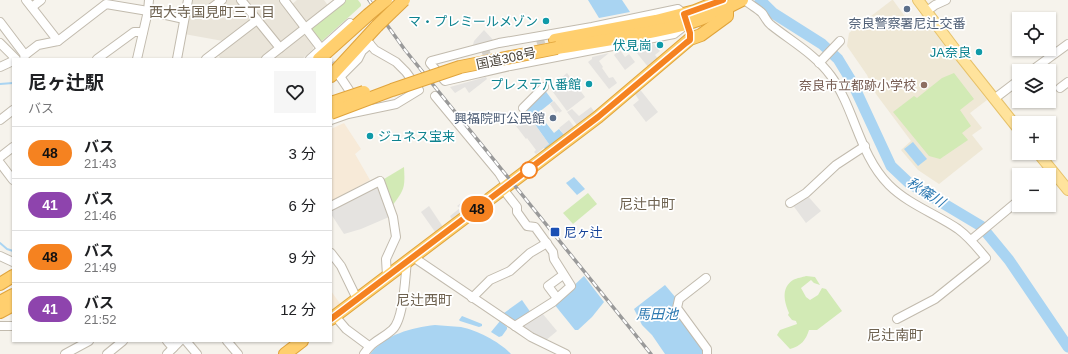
<!DOCTYPE html>
<html lang="ja">
<meta charset="utf-8">
<style>
:root{--surface:#fff;--page:#f6f6f6;--text:#202124;--muted:#757577;--line:#e0e0e0}
body{margin:0;font-family:Helvetica,"Noto Sans JP",sans-serif;background:var(--page);color:var(--text);height:100vh;display:flex;flex-direction:column;font-size:15px;white-space:nowrap}
*{box-sizing:border-box;margin:0}
p{font-size:13px;color:var(--muted)}
.icon{flex:none;width:22px;height:22px;fill:none;stroke:currentColor;stroke-width:2;stroke-linecap:round;stroke-linejoin:round}
.map{position:relative;flex:1;overflow:hidden}
.side{position:absolute;left:12px;top:58px;width:320px;height:284px;display:flex;flex-direction:column;background:var(--surface);border-radius:0px;box-shadow:0 1px 3px #0004}
.side>*{flex:none}
.badge{padding:0 8px;border-radius:13px;font-size:14px;line-height:26px}
.buttons{position:absolute;left:1012px;top:12px;display:grid;gap:8px}
.buttons a{display:grid;place-items:center;width:44px;height:44px;border-radius:0px;background:var(--surface);box-shadow:0 1px 3px #0004;font-size:20px}
.map>.badge{position:absolute;translate:-50% -50%;box-shadow:0 0 0 2px #fff}
.round{display:grid;place-items:center;flex:none;width:42px;height:42px;border-radius:0px;background:var(--page)}
.head{display:flex;align-items:center;justify-content:space-between;height:68px;padding:0 16px}
h1{font-size:19px;font-weight:700;line-height:30px}
ul{padding:0;list-style:none}
li{display:flex;align-items:center;gap:12px;height:52px;padding:0 16px;border-top:1px solid var(--line)}
li div{flex:1}
li b{display:block;font-size:15px}
li em{font-style:normal}
li .badge{min-width:44px;font-weight:700;text-align:center}
.map>svg:first-child{display:block}
.residential{fill:#eae5da}
.commercial{fill:#f7ead8}
.education{fill:#efe8d6}
.green{fill:#d2eab5}
.parking{fill:#e5e3e0}
.water{fill:#a9d4f2}
.lines{fill:none;stroke-linecap:round;stroke-linejoin:round}
.stream{stroke:#a9d4f2;stroke-width:2}
.river{stroke:#a9d4f2;stroke-width:11}
.minor-tunnel{stroke:#d4d0c8;stroke-width:8;stroke-dasharray:8 4;stroke-linecap:butt}
.minor-casing{stroke:#c2bbae;stroke-width:10}
.major-casing{stroke:#e6c16a;stroke-width:12}
.highway-casing{stroke:#e0a43c;stroke-width:14}
.minor{stroke:#fff;stroke-width:8}
.major{stroke:#ffe39c;stroke-width:10}
.highway{stroke:#ffcf6e;stroke-width:12}
.rail-casing{stroke:#9a9a9a;stroke-width:3.5}
.rail{stroke:#fff;stroke-width:2;stroke-dasharray:6;stroke-linecap:butt}
.highway-bridge-casing{stroke:#e0a43c;stroke-width:14;stroke-linecap:butt}
.highway-bridge{stroke:#ffcf6e;stroke-width:12}
.line-casing{stroke:#fff;stroke-width:9}
.line{stroke:#f58220;stroke-width:6}
.service-dot{fill:#5c6f8a;stroke:#fff;stroke-width:1.5}
.culture-dot{fill:#0f9aa8;stroke:#fff;stroke-width:1.5}
.education-dot{fill:#8d6e63;stroke:#fff;stroke-width:1.5}
.stop-dot{fill:#fff;stroke:#f58220;stroke-width:2}
.transit-dot{fill:#1a4fb4;stroke:#fff;stroke-width:1.5}
.labels{text-anchor:middle;stroke-width:3.5;stroke-linejoin:round;paint-order:stroke}
.culture-label{font-size:13px;fill:#0d838f;stroke:#fff;text-anchor:end}
.service-label{font-size:13px;fill:#4e5e75;stroke:#fff}
.street-label{font-size:13px;fill:#4b4439;stroke:#fff}
.education-label{font-size:13px;fill:#785e54;stroke:#fff;text-anchor:end}
.transit-label{font-size:13px;fill:#164399;stroke:#fff;text-anchor:start}
.neighbourhood-label{font-size:14px;fill:#6e6250;stroke:#fff}
.water-label{font-size:14px;font-style:italic;fill:#2e7ab2;stroke:#fff}
</style>
<div class="map">
<svg width="1068" height="354" viewBox="0 0 1068 354">
<rect width="100%" height="100%" fill="#f6f3ec"/>
<g class="residential">
<path d="M191 0H216L204 8 193 6 191 4Z"/>
<path d="M226 0H239L251 16V20L223 41 184 34 189 15 192 12 209 13Z"/>
<path d="M245 0H281L299 25V30L283 42 278 41Z"/>
<path d="M297 0H324L329 7 306 25 291 5Z"/>
<path d="M254 25 259 26 274 45 273 49 261 59H221L217 54Z"/>
<path d="M302 35 307 36 313 43V49L302 59H271Z"/>
</g>
<g class="commercial">
<path d="M344 123 361 149 355 154 370 180 331 202V129Z"/>
<path d="M331 291 341 305 331 312Z"/>
</g>
<path class="education" d="M892 0H893L911 25 922 15 987 100 970 113 982 128 972 135 983 149 939 184 918 170 901 150 911 141 876 94 867 75 847 46 849 33Z"/>
<g class="green">
<path d="M345 0H358L361 4V6L322 41 318 40 309 28Z"/>
<path d="M954 73 974 99 960 110 971 126 962 133 968 140 940 159 929 156 893 112 914 96 917 98 942 78Z"/>
<path d="M404 167C405 187 405 189 392 206L384 179Z"/>
<path d="M588 193 597 204 573 224 563 213Z"/>
<path d="M806 276 815 277 820 285 814 283 811 280 801 288 806 297 810 300 818 295 822 288 826 289 842 311 817 330H809C806 340 801 346 790 349L777 335 780 330 797 324 796 321 792 320 788 315 789 313C784 301 781 288 793 280 797 278 803 277 806 276Z"/>
</g>
<g class="parking">
<path d="M484 30 494 41 473 45 474 41Z"/>
<path d="M654 44 660 51 655 55 659 60 649 68 636 52 638 47Z"/>
<path d="M620 50 625 57 629 54 635 62 625 70 614 55Z"/>
<path d="M609 53 599 61 603 67 602 68 609 78 613 77 617 83 609 89 588 62 592 59V57Z"/>
<path d="M567 73 585 97 567 111 550 88Z"/>
<path d="M486 77 487 79 469 93 465 87 455 93 450 87Z"/>
<path d="M638 87 658 112 646 122 633 105 639 100 633 91Z"/>
<path d="M554 101 562 111 559 113 558 111 556 113 550 104Z"/>
<path d="M591 107 596 114 580 129 567 112 572 109 579 116Z"/>
<path d="M526 112 549 144 536 154 534 152 536 150 527 138 526 139 513 122Z"/>
<path d="M569 120 575 128 565 136 559 128Z"/>
<path d="M376 186 380 187 389 217 361 229 344 234 331 214V210Z"/>
<path d="M806 194 821 211 806 223 792 204Z"/>
<path d="M469 197 477 207 454 223 450 216 460 208 457 206Z"/>
<path d="M429 206 445 230 438 236 421 212Z"/>
<path d="M542 313 557 331 545 341 518 326Z"/>
</g>
<g class="water">
<path d="M588 0H622L630 12 599 18Z"/>
<path d="M544 89 553 101 538 113 554 133 559 129 565 136 546 150 544 148 549 144 527 113V110Z"/>
<path d="M913 142 927 159 918 166 904 149Z"/>
<path d="M574 177 585 189 577 195 566 183Z"/>
<path d="M584 276 604 302 592 317 578 330H575L554 304Z"/>
<path d="M665 285 676 298 704 350V354H665L652 335 642 325 634 309Z"/>
<path d="M522 300 531 313 516 323 504 313Z"/>
<path d="M462 316 482 324V326L479 327 460 321 459 320Z"/>
<path d="M500 321 507 327V329L502 336 499 337 491 332Z"/>
<path d="M435 325C443 326 452 326 461 327 477 330 500 342 511 354H370C386 334 411 328 435 325Z"/>
</g>
<g class="lines">
<g class="stream">
<path d="M0 84 13 83"/>
<path d="M0 243 7 249 13 251"/>
</g>
<path class="river" d="M760 0 773 13 822 44 838 59 852 82 891 166 909 183 981 226 1009 260 1068 347"/>
<g class="minor-tunnel">
<path d="M539 37 545 55"/>
<path d="M484 47 491 66"/>
<path d="M331 63 339 74"/>
</g>
<defs>
<g id="minor">
<path d="M26 0 58 41"/>
<path d="M241 0 280 48"/>
<path d="M284 0 323 51"/>
<path d="M745 0C750 5 757 8 762 13 765 17 767 22 771 25 791 41 816 55 831 76 855 109 859 155 889 185 908 204 936 214 958 229 969 237 977 247 986 258L935 299 897 319"/>
<path d="M32 7 41 0"/>
<path d="M187 9 206 12 222 0"/>
<path d="M927 11 935 5 946 0"/>
<path d="M0 22 25 55"/>
<path d="M683 27 674 34 510 66 445 81 430 63 431 61 499 43 592 27 678 9 684 14"/>
<path d="M0 43 16 59"/>
<path d="M24 59 25 55 38 45 58 41 106 4 148 11 184 19"/>
<path d="M97 59 134 32H143"/>
<path d="M137 59 148 11 149 0"/>
<path d="M177 59 188 0"/>
<path d="M206 59 257 20"/>
<path d="M266 59 341 0"/>
<path d="M310 59 350 23 351 24"/>
<path d="M819 63 840 41"/>
<path d="M0 67 13 61"/>
<path d="M1031 71 1068 44"/>
<path d="M339 75 355 99"/>
<path d="M340 77 358 59 362 51 370 44"/>
<path d="M1060 88 1068 82"/>
<path d="M435 96 499 173 507 186"/>
<path d="M994 99 1019 80"/>
<path d="M523 108 544 87"/>
<path d="M0 120 13 110"/>
<path d="M331 120 348 114 396 104 419 90 406 72 396 62 375 50 368 42"/>
<path d="M0 157 13 147"/>
<path d="M0 163 13 180"/>
<path d="M503 189 517 207V212L527 226 535 227 553 252 554 259 571 286 553 302 515 326"/>
<path d="M790 203 806 193 836 165 865 146"/>
<path d="M331 206 380 181 393 217 396 237 386 259 387 276"/>
<path d="M971 240 1019 200"/>
<path d="M331 253 341 266 357 299"/>
<path d="M0 256 13 262"/>
<path d="M413 257 515 326 531 337 566 354"/>
<path d="M706 278 679 299 677 308 707 349V354"/>
<path d="M472 298 490 280 510 271 530 253 547 243"/>
<path d="M557 298 548 286 563 275"/>
<path d="M335 316 346 329 369 346"/>
<path d="M0 326H13"/>
<path d="M167 341 173 348"/>
<path d="M186 341 197 354"/>
<path d="M227 341 238 354"/>
<path d="M65 354 89 341"/>
<path d="M107 354 123 341"/>
<path d="M167 354 180 341"/>
<path d="M364 354C373 340 381 340 392 330 404 320 405 277 407 261"/>
</g>
<g id="major">
<path d="M918 0 957 52 1019 130"/>
<path d="M1038 153 1068 190"/>
</g>
<g id="highway">
<path d="M555 40 656 21 695 11 722 0"/>
<path d="M557 48C600 41 644 35 686 24 706 18 725 9 742 0"/>
<path d="M319 59 368 15"/>
<path d="M331 76 377 26"/>
<path d="M0 284 13 276"/>
<path d="M0 302 13 295"/>
<path d="M0 312 13 305"/>
<path d="M331 319 598 117 690 39 701 35 727 16V8"/>
<path d="M285 354 302 341"/>
</g>
</defs>
<use href="#minor" class="minor-casing"/>
<use href="#major" class="major-casing"/>
<use href="#highway" class="highway-casing"/>
<use href="#minor" class="minor"/>
<use href="#major" class="major"/>
<use href="#highway" class="highway"/>
<defs>
<path id="rail" d="M369 0 405 50 651 354"/>
</defs>
<use href="#rail" class="rail-casing"/>
<use href="#rail" class="rail"/>
<defs>
<g id="highway-bridge">
<path d="M368 15 386 0"/>
<path d="M377 26 404 0"/>
<path d="M331 103 364 92"/>
<path d="M331 113 392 90 460 67 557 48"/>
</g>
</defs>
<use href="#highway-bridge" class="highway-bridge-casing"/>
<use href="#highway-bridge" class="highway-bridge"/>
</g>
<g class="lines">
<defs>
<path id="line" d="M331 319 598 117 686 43 690 40V33L684 14 723 0"/>
</defs>
<use href="#line" class="line-casing"/>
<use href="#line" class="line"/>
</g>
<g class="service-dot">
<circle cx="907" cy="9" r="4"/>
<circle cx="553" cy="118" r="4"/>
</g>
<g class="culture-dot">
<circle cx="546" cy="21" r="4"/>
<circle cx="660" cy="45" r="4"/>
<circle cx="979" cy="52" r="4"/>
<circle cx="589" cy="84" r="4"/>
<circle cx="370" cy="136" r="4"/>
</g>
<circle class="education-dot" cx="924" cy="85" r="4"/>
<circle class="stop-dot" cx="529" cy="170" r="8"/>
<rect class="transit-dot" x="550" y="227" width="10" height="10" rx="2"/>
<g class="labels">
<g class="culture-label">
<text x="538" y="26">マ・プレミールメゾン</text>
<text x="652" y="50">伏見崗</text>
<text x="971" y="57">JA奈良</text>
<text x="581" y="89">プレステ八番館</text>
<text x="378" y="141" text-anchor="start">ジュネス宝来</text>
</g>
<g class="service-label">
<text x="907" y="28">奈良警察署尼辻交番</text>
<text x="545" y="123" text-anchor="end">興福院町公民館</text>
</g>
<g class="street-label">
<text transform="translate(506 58) rotate(-12)" y="5">国道308号</text>
</g>
<g class="education-label">
<text x="916" y="90">奈良市立都跡小学校</text>
</g>
<g class="transit-label">
<text x="564" y="237">尼ヶ辻</text>
</g>
<g class="neighbourhood-label">
<text x="212" y="17">西大寺国見町三丁目</text>
<text x="647" y="209">尼辻中町</text>
<text x="424" y="305">尼辻西町</text>
<text x="895" y="340">尼辻南町</text>
</g>
<g class="water-label">
<text transform="translate(926 192) rotate(33)" y="5">秋篠川</text>
<text x="657" y="319">馬田池</text>
</g>
</g>
</svg>
<div class="buttons">
<a><svg class="icon" aria-label="locate" viewBox="0 0 24 24"><circle cx="12" cy="12" r="6"/><path d="M12 2v4M12 18v4M2 12h4M18 12h4"/></svg></a>
<a><svg class="icon" aria-label="layers" viewBox="0 0 24 24"><path d="M12 4l9 5-9 5-9-5zM3 14l9 5 9-5"/></svg></a>
<a>+</a>
<a>−</a>
</div>
<b class="badge" style="left:477px;top:209px;background:#f58220;color:#111">48</b>
<section class="side">
<div class="head"><div><h1>尼ヶ辻駅</h1><p>バス</p></div><a class="round"><svg class="icon" aria-label="heart" viewBox="0 0 24 24"><path d="M12 20l-8-8c-3-5 5-10 8-4 3-6 11-1 8 4z"/></svg></a></div>
<ul>
<li><span class="badge" style="background:#f58220;color:#111">48</span><div><b>バス</b><p>21:43</p></div><em>3 分</em></li>
<li><span class="badge" style="background:#8e44ad;color:#fff">41</span><div><b>バス</b><p>21:46</p></div><em>6 分</em></li>
<li><span class="badge" style="background:#f58220;color:#111">48</span><div><b>バス</b><p>21:49</p></div><em>9 分</em></li>
<li><span class="badge" style="background:#8e44ad;color:#fff">41</span><div><b>バス</b><p>21:52</p></div><em>12 分</em></li>
</ul>
</section>
</div>
